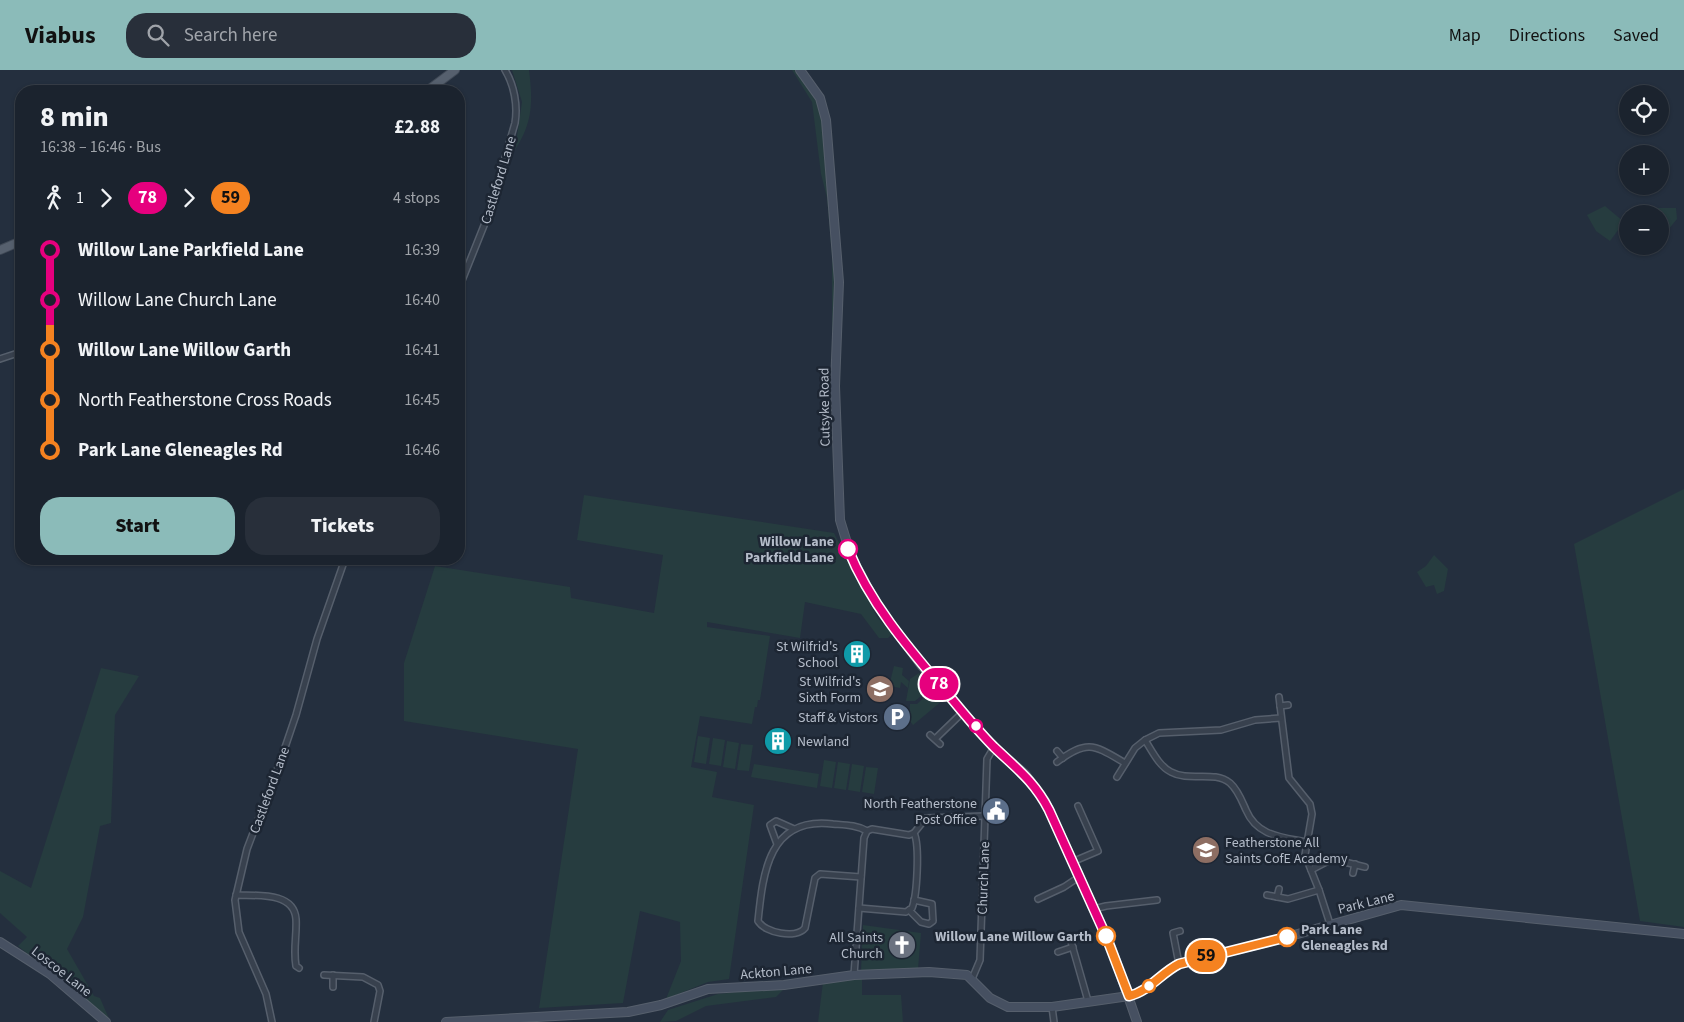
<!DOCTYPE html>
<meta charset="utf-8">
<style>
:root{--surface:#1b232e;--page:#282f3a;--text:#f1f3f6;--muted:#a0a4aa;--line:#39404a;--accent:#8bbbb9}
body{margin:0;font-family:"Source Sans 3",sans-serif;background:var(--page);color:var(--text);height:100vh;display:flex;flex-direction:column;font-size:19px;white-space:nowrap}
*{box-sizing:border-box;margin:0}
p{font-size:16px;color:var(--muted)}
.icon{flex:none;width:28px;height:28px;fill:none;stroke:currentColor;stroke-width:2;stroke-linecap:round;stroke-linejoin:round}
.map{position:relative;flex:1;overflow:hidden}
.drawer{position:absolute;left:15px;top:15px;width:450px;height:480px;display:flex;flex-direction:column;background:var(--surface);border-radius:20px;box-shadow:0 1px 4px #0004,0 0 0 1px var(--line)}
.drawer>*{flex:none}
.badge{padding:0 10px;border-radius:16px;font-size:18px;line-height:32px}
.controls{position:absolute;left:1619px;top:15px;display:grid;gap:10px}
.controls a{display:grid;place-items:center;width:50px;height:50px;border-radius:50%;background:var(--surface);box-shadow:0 1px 4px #0004,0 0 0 1px var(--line);font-size:25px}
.map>.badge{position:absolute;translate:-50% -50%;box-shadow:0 0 0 2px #fff}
.legs{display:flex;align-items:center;gap:8px;height:55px;padding:0 25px;font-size:16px}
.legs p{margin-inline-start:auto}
.headline{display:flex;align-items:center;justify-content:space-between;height:85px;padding:0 25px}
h1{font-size:28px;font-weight:800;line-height:38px}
.button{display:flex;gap:10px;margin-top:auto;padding:10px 25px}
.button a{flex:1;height:58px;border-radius:20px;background:var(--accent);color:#111;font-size:20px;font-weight:800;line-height:58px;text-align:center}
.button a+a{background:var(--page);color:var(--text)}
ul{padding:0 25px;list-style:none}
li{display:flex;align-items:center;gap:18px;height:50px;font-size:19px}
li i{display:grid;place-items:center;width:8px;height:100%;margin:0 6px;background:currentColor}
li i::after{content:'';width:12px;height:12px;margin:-6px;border:4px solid;border-radius:50%;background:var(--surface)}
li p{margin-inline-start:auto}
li:first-child i{background:linear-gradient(#0000 50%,currentColor 0)}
li:last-child i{background:linear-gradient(currentColor 50%,#0000 0)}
header{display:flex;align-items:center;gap:30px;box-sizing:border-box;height:70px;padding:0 25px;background:var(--accent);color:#111}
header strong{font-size:24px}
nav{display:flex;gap:28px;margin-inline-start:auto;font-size:18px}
.search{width:350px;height:45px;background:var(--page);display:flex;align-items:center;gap:12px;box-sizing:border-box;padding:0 18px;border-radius:20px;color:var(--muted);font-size:19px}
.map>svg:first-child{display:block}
.green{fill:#263c3f}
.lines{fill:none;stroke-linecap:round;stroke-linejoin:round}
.minor-casing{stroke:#565f6c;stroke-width:8}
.secondary-casing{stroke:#565f6c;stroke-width:10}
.primary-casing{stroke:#414a57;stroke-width:10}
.minor{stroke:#38414e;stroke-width:5}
.secondary{stroke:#465061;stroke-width:8}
.primary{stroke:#56606e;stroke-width:8}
.line-1-casing{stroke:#fff;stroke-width:11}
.line-2-casing{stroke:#fff;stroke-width:11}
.line-1{stroke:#e6007e;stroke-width:8}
.line-2{stroke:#f58220;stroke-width:8}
.stop-1-dot{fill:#fff;stroke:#e6007e;stroke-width:2.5}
.stop-2-dot{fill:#fff;stroke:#f58220;stroke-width:2.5}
.labels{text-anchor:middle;stroke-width:5;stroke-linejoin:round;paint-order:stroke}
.street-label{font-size:14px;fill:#b4bcc9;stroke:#1d2633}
.stop-label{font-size:14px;font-weight:bold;fill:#b4bcc9;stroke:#1d2633;text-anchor:end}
.poi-label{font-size:14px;fill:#b4bcc9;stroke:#1d2633;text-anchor:end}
</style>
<header>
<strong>Viabus</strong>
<div class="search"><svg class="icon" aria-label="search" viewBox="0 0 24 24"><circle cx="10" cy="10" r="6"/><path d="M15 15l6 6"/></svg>Search here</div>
<nav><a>Map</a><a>Directions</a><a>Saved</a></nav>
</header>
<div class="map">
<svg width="1684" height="952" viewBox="0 0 1684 952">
<rect width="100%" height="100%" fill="#242f3e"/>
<g class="green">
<path d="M512 0H529C533 32 533 52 515 80L522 32Z"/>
<path d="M792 0H798L818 27 822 39 837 214 832 299V186L827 128 821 104 812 32Z"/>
<path d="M1605 136 1624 152 1610 171 1596 161 1587 145Z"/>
<path d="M1657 138H1676L1677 149 1668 160 1660 162V144H1657Z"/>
<path d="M1684 419V857L1640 851 1574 474Z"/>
<path d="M584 425 834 463 877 547 892 564 888 568H879L861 544 805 532 800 568 707 552V557L770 566 760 630H758L757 637H755L752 654 700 646 691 697 717 702 712 727 754 735 729 909 708 912 666 929 681 891 680 852 640 841 623 933 539 938 578 679 404 651V593L435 496 570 517 571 528 654 543 663 485 577 470Z"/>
<path d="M1434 485 1448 499 1444 521 1437 524 1434 515 1426 517 1417 502 1426 496Z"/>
<path d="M894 596 903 598 902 605 909 611 908 618 901 612 900 618 889 616Z"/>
<path d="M101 598 139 606 115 645 111 753 100 756 83 847 67 879 94 926 100 928 110 951 18 876 27 867 0 843V801L31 818Z"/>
<path d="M919 603 932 617 915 631H906L910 609Z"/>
<path d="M931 621 943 630 913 655 909 650 910 634H917Z"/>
<path d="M698 666 710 668 706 694 694 692Z"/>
<path d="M713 668 725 670 721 696 709 694Z"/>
<path d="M727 671 739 673 735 699 723 697Z"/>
<path d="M741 674 753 675 749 701 737 700Z"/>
<path d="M824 690 836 692 832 718 820 716Z"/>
<path d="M838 692 850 694 846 720 834 718Z"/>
<path d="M754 694 819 704 817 718 751 707Z"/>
<path d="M852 694 864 696 860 722 848 720Z"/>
<path d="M866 697 878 698 874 724 862 722Z"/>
<path d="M863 855 921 863 918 899 861 901Z"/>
<path d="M862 907V925H901L903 952H818L823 912Z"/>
<path d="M786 917 776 927 706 936 676 951 660 952 668 940 718 924Z"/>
</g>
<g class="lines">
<defs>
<g id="minor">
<path d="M459 218 489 143 515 53C518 35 514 15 505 0"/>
<path d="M0 289 21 282"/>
<path d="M1279 627 1289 708 1310 734 1312 744 1305 785 1319 820 1330 854"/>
<path d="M1280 636 1288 635"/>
<path d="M930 665 940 674"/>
<path d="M935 669 963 642"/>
<path d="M1145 670C1152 681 1159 696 1171 702 1189 712 1214 700 1230 713 1238 720 1242 731 1246 740 1257 766 1281 767 1306 772"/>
<path d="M1057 681 1063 688"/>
<path d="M1057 692C1088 669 1094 675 1125 693"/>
<path d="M1117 707 1135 678 1145 670 1159 663 1221 660 1255 650 1281 648"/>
<path d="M777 774 770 755 776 751 794 759"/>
<path d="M1072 792 1098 781 1078 736"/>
<path d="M1311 800 1332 789 1365 797"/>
<path d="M1353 803 1355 794"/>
<path d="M861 807 820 804 815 808 805 858C796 869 765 863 758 851 763 802 769 746 833 754 845 755 857 755 867 761L872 759 909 765 914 763"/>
<path d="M236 825C255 826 294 821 296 849 297 865 293 880 296 896L299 898"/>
<path d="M1267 825 1288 829 1319 820"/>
<path d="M1277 827 1279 819"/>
<path d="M1038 829 1064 817 1079 807"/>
<path d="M859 838 906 842 912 838C917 826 920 775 914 763L926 748 985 746"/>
<path d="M1094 839 1106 836 1157 830"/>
<path d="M909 840 921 852 929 854 933 851 932 834 914 830"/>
<path d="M1070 868 1088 931"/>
<path d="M1058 882 1073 877"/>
<path d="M1179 894 1173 863 1180 861"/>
<path d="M324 905 363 907 378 915 380 921 374 952"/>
<path d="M333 905V917"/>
<path d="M854 905 864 768 867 761"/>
<path d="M972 909 980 890 987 689 994 677"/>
<path d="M1052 937 1054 952"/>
<path d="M272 952 266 924 239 862 235 830 247 779 279 695 296 645 317 569 345 489"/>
</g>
<g id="secondary">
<path d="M800 0 820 28 826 50 839 212 835 316 840 450 851 486 877 535 922 596 994 677 1025 704 1045 731 1111 877 1137 952"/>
<path d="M0 872 50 904 106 952"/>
<path d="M446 952 628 942 661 935 708 919 784 915 854 905 929 902 967 905 990 928 1008 937H1052L1129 926 1145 919 1169 900 1179 894 1287 867 1401 835 1684 864"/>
</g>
<g id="primary">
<path d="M427 21 455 0"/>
<path d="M0 180 21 171"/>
</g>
</defs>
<use href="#minor" class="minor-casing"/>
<use href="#secondary" class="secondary-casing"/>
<use href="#primary" class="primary-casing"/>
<use href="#minor" class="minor"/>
<use href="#secondary" class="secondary"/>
<use href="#primary" class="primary"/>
</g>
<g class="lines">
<defs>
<path id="line-1" d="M848 479C871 536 912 582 951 628 965 645 979 662 994 677 1017 699 1034 711 1049 740L1106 866"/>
<path id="line-2" d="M1106 866 1129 926C1148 922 1161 903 1179 894L1287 867"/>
</defs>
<use href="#line-1" class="line-1-casing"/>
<use href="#line-2" class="line-2-casing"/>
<use href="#line-1" class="line-1"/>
<use href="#line-2" class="line-2"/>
</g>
<defs>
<symbol id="building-disc" viewBox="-11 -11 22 22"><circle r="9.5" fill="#0f9aa8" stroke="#1d2633"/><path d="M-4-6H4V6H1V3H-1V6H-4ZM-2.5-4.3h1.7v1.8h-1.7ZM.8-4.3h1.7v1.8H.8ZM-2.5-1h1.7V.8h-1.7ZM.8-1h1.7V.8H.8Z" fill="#fff"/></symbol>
<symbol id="university-disc" viewBox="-11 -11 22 22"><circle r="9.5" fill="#8d6e63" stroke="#1d2633"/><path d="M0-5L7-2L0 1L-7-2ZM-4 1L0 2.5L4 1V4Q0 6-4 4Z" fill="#fff"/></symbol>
<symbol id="parking-disc" viewBox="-11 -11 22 22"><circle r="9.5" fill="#5c6f8a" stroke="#1d2633"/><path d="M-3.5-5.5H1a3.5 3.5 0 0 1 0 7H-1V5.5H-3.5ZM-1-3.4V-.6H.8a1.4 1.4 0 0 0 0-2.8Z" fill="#fff"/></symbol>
<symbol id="civic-disc" viewBox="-11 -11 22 22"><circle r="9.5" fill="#5c6f8a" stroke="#1d2633"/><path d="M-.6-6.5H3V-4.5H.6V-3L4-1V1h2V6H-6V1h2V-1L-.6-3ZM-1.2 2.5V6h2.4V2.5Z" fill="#fff"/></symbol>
<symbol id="school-disc" viewBox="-11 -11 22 22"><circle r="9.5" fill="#8d6e63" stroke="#1d2633"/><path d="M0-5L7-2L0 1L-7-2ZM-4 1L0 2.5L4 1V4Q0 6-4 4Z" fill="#fff"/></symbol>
<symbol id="church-disc" viewBox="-11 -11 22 22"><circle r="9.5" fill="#6b7280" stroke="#1d2633"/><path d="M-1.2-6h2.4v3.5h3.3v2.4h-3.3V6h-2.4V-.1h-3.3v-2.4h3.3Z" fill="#fff"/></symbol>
</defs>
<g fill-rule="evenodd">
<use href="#building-disc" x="841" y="568" width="32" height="32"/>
<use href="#university-disc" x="864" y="603" width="32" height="32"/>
<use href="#parking-disc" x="881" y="631" width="32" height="32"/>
<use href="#building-disc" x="762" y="655" width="32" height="32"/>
<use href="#civic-disc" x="980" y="725" width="32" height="32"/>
<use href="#school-disc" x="1190" y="764" width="32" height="32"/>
<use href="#church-disc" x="886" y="859" width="32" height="32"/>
</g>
<g class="stop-1-dot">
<circle cx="848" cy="479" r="9"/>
<circle cx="976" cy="656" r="6"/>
</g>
<g class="stop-2-dot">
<circle cx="1106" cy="866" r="9"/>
<circle cx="1287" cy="867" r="9"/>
<circle cx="1149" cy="916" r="6"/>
</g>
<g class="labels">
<g class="street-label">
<text transform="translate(498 110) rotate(-73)" y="5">Castleford Lane</text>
<text transform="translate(824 337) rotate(-91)" y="5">Cutsyke Road</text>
<text transform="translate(269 720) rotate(-70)" y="5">Castleford Lane</text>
<text transform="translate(983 808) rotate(-88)" y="5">Church Lane</text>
<text transform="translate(1366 832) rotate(-14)" y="5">Park Lane</text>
<text transform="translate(62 901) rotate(38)" y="5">Loscoe Lane</text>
<text transform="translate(776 901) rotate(-5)" y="5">Ackton Lane</text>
</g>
<g class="stop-label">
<text x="834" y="476">Willow Lane<tspan x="834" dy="16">Parkfield Lane</tspan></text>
<text x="1301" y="864" text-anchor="start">Park Lane<tspan x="1301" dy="16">Gleneagles Rd</tspan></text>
<text x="1092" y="871">Willow Lane Willow Garth</text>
</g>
<g class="poi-label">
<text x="838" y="581">St Wilfrid's<tspan x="838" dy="16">School</tspan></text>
<text x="861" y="616">St Wilfrid's<tspan x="861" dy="16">Sixth Form</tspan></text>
<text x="878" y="652">Staff &amp; Vistors</text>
<text x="797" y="676" text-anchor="start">Newland</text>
<text x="977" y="738">North Featherstone<tspan x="977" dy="16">Post Office</tspan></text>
<text x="1225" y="777" text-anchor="start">Featherstone All<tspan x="1225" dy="16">Saints CofE Academy</tspan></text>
<text x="883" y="872">All Saints<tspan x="883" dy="16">Church</tspan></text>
</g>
</g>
</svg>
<div class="controls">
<a><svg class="icon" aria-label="locate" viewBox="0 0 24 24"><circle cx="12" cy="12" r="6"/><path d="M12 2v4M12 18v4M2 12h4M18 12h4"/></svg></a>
<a>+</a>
<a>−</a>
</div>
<b class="badge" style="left:939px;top:614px;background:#e6007e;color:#fff">78</b>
<b class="badge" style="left:1206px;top:886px;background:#f58220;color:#111">59</b>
<section class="drawer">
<div class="headline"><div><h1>8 min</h1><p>16:38 – 16:46 · Bus</p></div><b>£2.88</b></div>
<div class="legs"><svg class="icon" aria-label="walk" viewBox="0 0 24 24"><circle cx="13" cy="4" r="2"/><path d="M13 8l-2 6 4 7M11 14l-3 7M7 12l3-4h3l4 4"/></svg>1<svg class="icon" aria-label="forward" viewBox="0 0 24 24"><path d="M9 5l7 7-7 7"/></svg><b class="badge" style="background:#e6007e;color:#fff">78</b><svg class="icon" aria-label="forward" viewBox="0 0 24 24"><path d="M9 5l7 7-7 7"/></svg><b class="badge" style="background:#f58220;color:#111">59</b><p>4 stops</p></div>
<ul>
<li><i style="color:#e6007e"></i><b>Willow Lane Parkfield Lane</b><p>16:39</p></li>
<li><i style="color:#e6007e"></i><span>Willow Lane Church Lane</span><p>16:40</p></li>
<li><i style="color:#f58220"></i><b>Willow Lane Willow Garth</b><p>16:41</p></li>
<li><i style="color:#f58220"></i><span>North Featherstone Cross Roads</span><p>16:45</p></li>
<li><i style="color:#f58220"></i><b>Park Lane Gleneagles Rd</b><p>16:46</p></li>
</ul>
<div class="button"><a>Start</a><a>Tickets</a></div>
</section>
</div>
